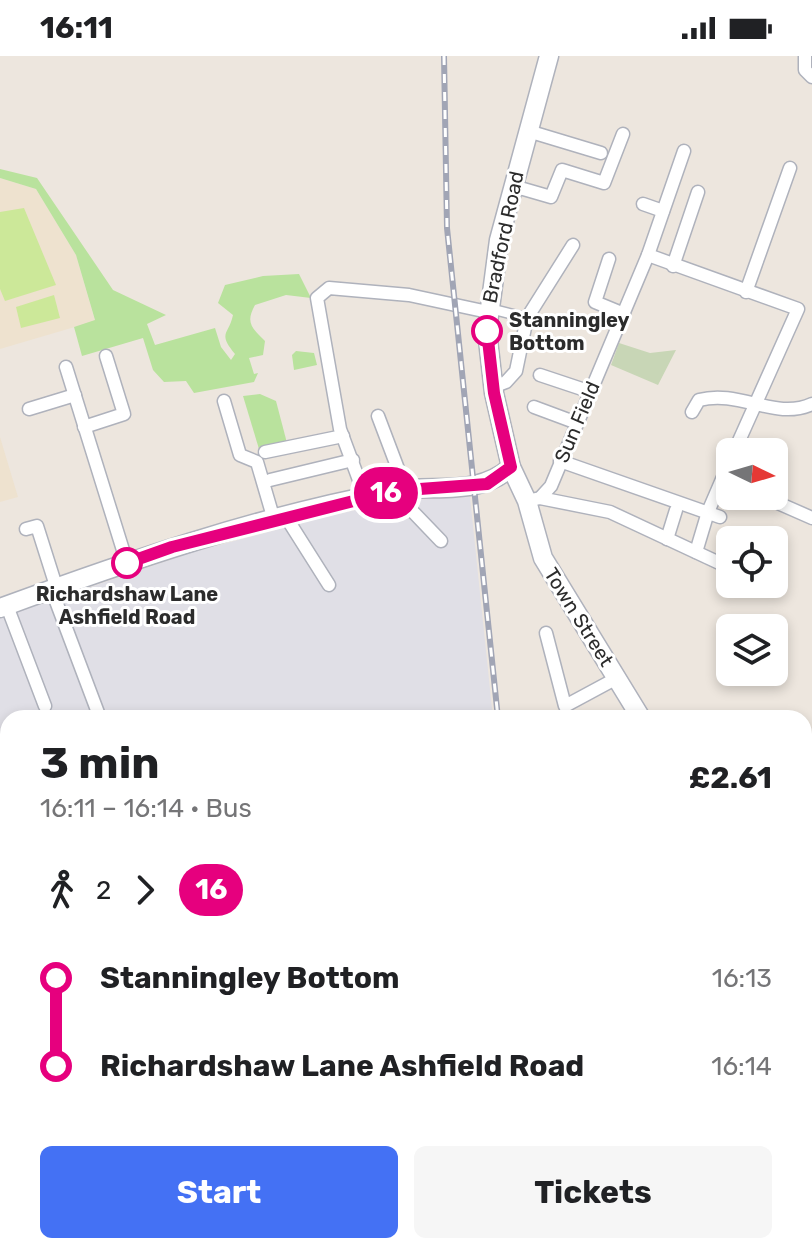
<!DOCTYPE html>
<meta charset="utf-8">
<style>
:root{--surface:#fff;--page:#f6f6f6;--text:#202124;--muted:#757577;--accent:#4471f4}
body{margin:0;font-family:Rubik,sans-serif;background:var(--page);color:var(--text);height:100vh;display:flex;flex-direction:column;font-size:30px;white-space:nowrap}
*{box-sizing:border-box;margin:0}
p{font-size:26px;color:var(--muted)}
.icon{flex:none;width:44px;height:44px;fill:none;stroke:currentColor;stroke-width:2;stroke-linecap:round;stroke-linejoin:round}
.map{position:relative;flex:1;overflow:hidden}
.sheet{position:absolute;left:0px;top:654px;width:812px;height:544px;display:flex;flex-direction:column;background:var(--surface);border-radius:24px 24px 0 0;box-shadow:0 4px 12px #0003}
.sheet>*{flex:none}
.badge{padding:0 16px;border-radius:26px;font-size:28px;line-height:52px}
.needle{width:52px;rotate:95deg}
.controls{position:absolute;left:716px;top:382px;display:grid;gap:16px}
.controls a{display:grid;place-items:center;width:72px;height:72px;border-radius:12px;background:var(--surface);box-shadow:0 4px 12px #0003;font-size:40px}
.map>.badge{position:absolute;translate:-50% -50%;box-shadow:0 0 0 4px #fff}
.legs{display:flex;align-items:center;gap:12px;height:88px;padding:0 40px;font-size:26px}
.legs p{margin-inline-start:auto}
.head{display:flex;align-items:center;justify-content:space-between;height:136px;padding:0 40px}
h1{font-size:44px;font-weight:700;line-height:60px}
.cta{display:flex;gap:16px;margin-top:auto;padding:16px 40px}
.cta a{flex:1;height:92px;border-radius:12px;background:var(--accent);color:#fff;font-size:32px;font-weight:700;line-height:92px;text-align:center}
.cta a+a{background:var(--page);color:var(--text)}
ul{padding:0 40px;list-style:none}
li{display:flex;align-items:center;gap:28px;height:88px;font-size:30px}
li i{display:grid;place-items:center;width:12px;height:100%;margin:0 10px;background:currentColor}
li i::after{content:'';width:20px;height:20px;margin:-10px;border:6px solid;border-radius:50%;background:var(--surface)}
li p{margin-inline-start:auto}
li:first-child i{background:linear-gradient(#0000 50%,currentColor 0)}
li:last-child i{background:linear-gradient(currentColor 50%,#0000 0)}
.status{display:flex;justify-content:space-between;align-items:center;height:56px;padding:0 40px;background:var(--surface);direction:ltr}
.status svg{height:22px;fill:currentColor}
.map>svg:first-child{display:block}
.industrial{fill:#e0dfe6}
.education{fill:#eee2cf}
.green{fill:#b9e29d}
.cemetery{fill:#c8d6b6}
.pitch{fill:#cce899}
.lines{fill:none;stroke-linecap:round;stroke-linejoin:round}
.pedestrian-casing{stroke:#afb2bc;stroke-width:12}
.minor-casing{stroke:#afb2bc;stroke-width:15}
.secondary-casing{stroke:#afb2bc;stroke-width:21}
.pedestrian{stroke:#fff;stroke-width:9}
.minor{stroke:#fff;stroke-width:12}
.secondary{stroke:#fff;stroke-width:18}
.rail-casing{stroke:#a1a5b5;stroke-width:6}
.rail{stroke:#fff;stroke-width:3;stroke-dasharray:9;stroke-linecap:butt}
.line-1-casing{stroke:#fff;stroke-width:18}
.line-1{stroke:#e6007e;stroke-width:12}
.stop-1-dot{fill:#fff;stroke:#e6007e;stroke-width:4}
.labels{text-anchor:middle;stroke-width:6;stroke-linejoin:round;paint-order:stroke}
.street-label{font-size:20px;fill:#2c2c2c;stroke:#fff}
.stop-label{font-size:20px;font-weight:bold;fill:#2c2c2c;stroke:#fff;text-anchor:start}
</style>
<div class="status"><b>16:11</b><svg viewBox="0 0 49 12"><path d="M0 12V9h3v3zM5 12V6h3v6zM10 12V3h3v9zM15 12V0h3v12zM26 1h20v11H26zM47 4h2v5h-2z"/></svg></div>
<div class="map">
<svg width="812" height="1198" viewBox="0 0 812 1198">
<rect width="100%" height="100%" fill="#ede6de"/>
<g class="industrial">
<path d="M470 441 493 662H8V1190H520V1198H0V562L193 496 313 464 393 445Z"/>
<path d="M812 1098V1198H578L577 1190H804V1099Z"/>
</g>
<g class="education">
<path d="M0 122 36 133 76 199 95 265 0 293Z"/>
<path d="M0 381 18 441 0 446Z"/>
</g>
<g class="green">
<path d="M0 113 37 122 113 234 166 259 147 268 155 289 215 272 221 291 231 304 235 298C217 276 229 279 233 259L218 247 225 229 263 220 299 218 311 242 286 239 255 249C245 267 252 272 265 285L263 299 249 302 254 318 258 317 254 326 194 337 186 325 164 326 153 314 143 282 82 300 74 271 95 264 76 199 36 133 0 122Z"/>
<path d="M296 295 314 297 317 309 294 314 292 299Z"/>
<path d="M260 338 276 345 287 387 259 393 243 340Z"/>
</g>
<path class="cemetery" d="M619 287 650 297 676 294 658 329 611 309Z"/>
<g class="pitch">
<path d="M24 152 56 229 5 245 0 233V156Z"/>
<path d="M54 239 60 262 21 272 16 251Z"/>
</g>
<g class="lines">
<defs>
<path id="pedestrian" d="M488 252 527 262"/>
<g id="minor">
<path d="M805 0V14L812 21"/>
<path d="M528 75 601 97"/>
<path d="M513 130 551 141 562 114 604 127 623 78"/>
<path d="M643 148 663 155"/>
<path d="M648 199 798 253 734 396"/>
<path d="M609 203 595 246 624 258"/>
<path d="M673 210 698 136"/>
<path d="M746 236 790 112"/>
<path d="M66 311 127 507"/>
<path d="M540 319 591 336"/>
<path d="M493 331 506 326 516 315 527 262 573 189"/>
<path d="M224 345 240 399 257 406 274 464"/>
<path d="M534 351 577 367"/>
<path d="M29 353 75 339"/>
<path d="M692 356 699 344C740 333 775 365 812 348"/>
<path d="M378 360 406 434"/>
<path d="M84 371 124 358 106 300"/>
<path d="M265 396 343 380"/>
<path d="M560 405 720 461"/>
<path d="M270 424 353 404"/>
<path d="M393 435 441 485"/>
<path d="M762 440 812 462"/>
<path d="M540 442 610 456 730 512"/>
<path d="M366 443 340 373 317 242 329 232 409 239 488 256"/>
<path d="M527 445 540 442 551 430 648 199 684 95"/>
<path d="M286 461 329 529"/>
<path d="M26 473 37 470 56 530"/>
<path d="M667 483 676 454"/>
<path d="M696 496 708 456 730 405"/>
<path d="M51 532 100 662"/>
<path d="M7 550 45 650"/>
<path d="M546 577 565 650 617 622"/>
<path d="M804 793 812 791"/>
<path d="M804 1094 812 1093"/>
<path d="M169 1190 170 1198"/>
</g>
<g id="secondary">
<path d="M549 0 499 184 487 275 494 337 511 411 527 445 543 502 641 662"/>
<path d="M0 552C128 505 259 460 394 435 434 428 478 441 511 411"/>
<path d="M804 934 812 951"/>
</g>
</defs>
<use href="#pedestrian" class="pedestrian-casing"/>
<use href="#minor" class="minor-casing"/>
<use href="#secondary" class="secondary-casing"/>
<use href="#pedestrian" class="pedestrian"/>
<use href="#minor" class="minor"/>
<use href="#secondary" class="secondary"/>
<defs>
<g id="rail">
<path d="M444 0 447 172 498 662"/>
<path d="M553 1190 554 1198"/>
</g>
</defs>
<use href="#rail" class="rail-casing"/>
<use href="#rail" class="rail"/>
</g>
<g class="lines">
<defs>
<path id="line-1" d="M127 507 172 491 393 435 487 428 511 411 494 337 487 275"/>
</defs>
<use href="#line-1" class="line-1-casing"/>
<use href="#line-1" class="line-1"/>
</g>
<g class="stop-1-dot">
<circle cx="487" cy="275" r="14"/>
<circle cx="127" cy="507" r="14"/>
</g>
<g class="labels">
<g class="street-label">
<text transform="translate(503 181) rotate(-78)" y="7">Bradford Road</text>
<text transform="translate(577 366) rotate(-67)" y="7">Sun Field</text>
<text transform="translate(579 561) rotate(58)" y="7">Town Street</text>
</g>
<g class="stop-label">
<text x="509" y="271">Stanningley<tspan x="509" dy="23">Bottom</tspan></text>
<text x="127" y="545" text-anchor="middle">Richardshaw Lane<tspan x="127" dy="23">Ashfield Road</tspan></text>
</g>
</g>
</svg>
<div class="controls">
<a><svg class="needle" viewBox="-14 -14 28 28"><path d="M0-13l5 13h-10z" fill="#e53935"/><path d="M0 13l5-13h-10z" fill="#757577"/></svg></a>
<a><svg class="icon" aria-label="locate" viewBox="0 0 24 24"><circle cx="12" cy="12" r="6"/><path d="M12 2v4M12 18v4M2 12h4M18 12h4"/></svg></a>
<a><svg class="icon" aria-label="layers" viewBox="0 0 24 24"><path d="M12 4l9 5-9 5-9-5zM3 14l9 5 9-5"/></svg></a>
</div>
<b class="badge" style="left:386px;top:437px;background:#e6007e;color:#fff">16</b>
<section class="sheet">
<div class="head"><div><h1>3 min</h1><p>16:11 – 16:14 · Bus</p></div><b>£2.61</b></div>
<div class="legs"><svg class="icon" aria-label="walk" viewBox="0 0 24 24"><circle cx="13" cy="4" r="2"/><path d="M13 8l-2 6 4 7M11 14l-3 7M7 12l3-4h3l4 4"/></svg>2<svg class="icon" aria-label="forward" viewBox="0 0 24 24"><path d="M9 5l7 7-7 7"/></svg><b class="badge" style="background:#e6007e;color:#fff">16</b></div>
<ul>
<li><i style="color:#e6007e"></i><b>Stanningley Bottom</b><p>16:13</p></li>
<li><i style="color:#e6007e"></i><b>Richardshaw Lane Ashfield Road</b><p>16:14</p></li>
</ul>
<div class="cta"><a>Start</a><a>Tickets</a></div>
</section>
</div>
